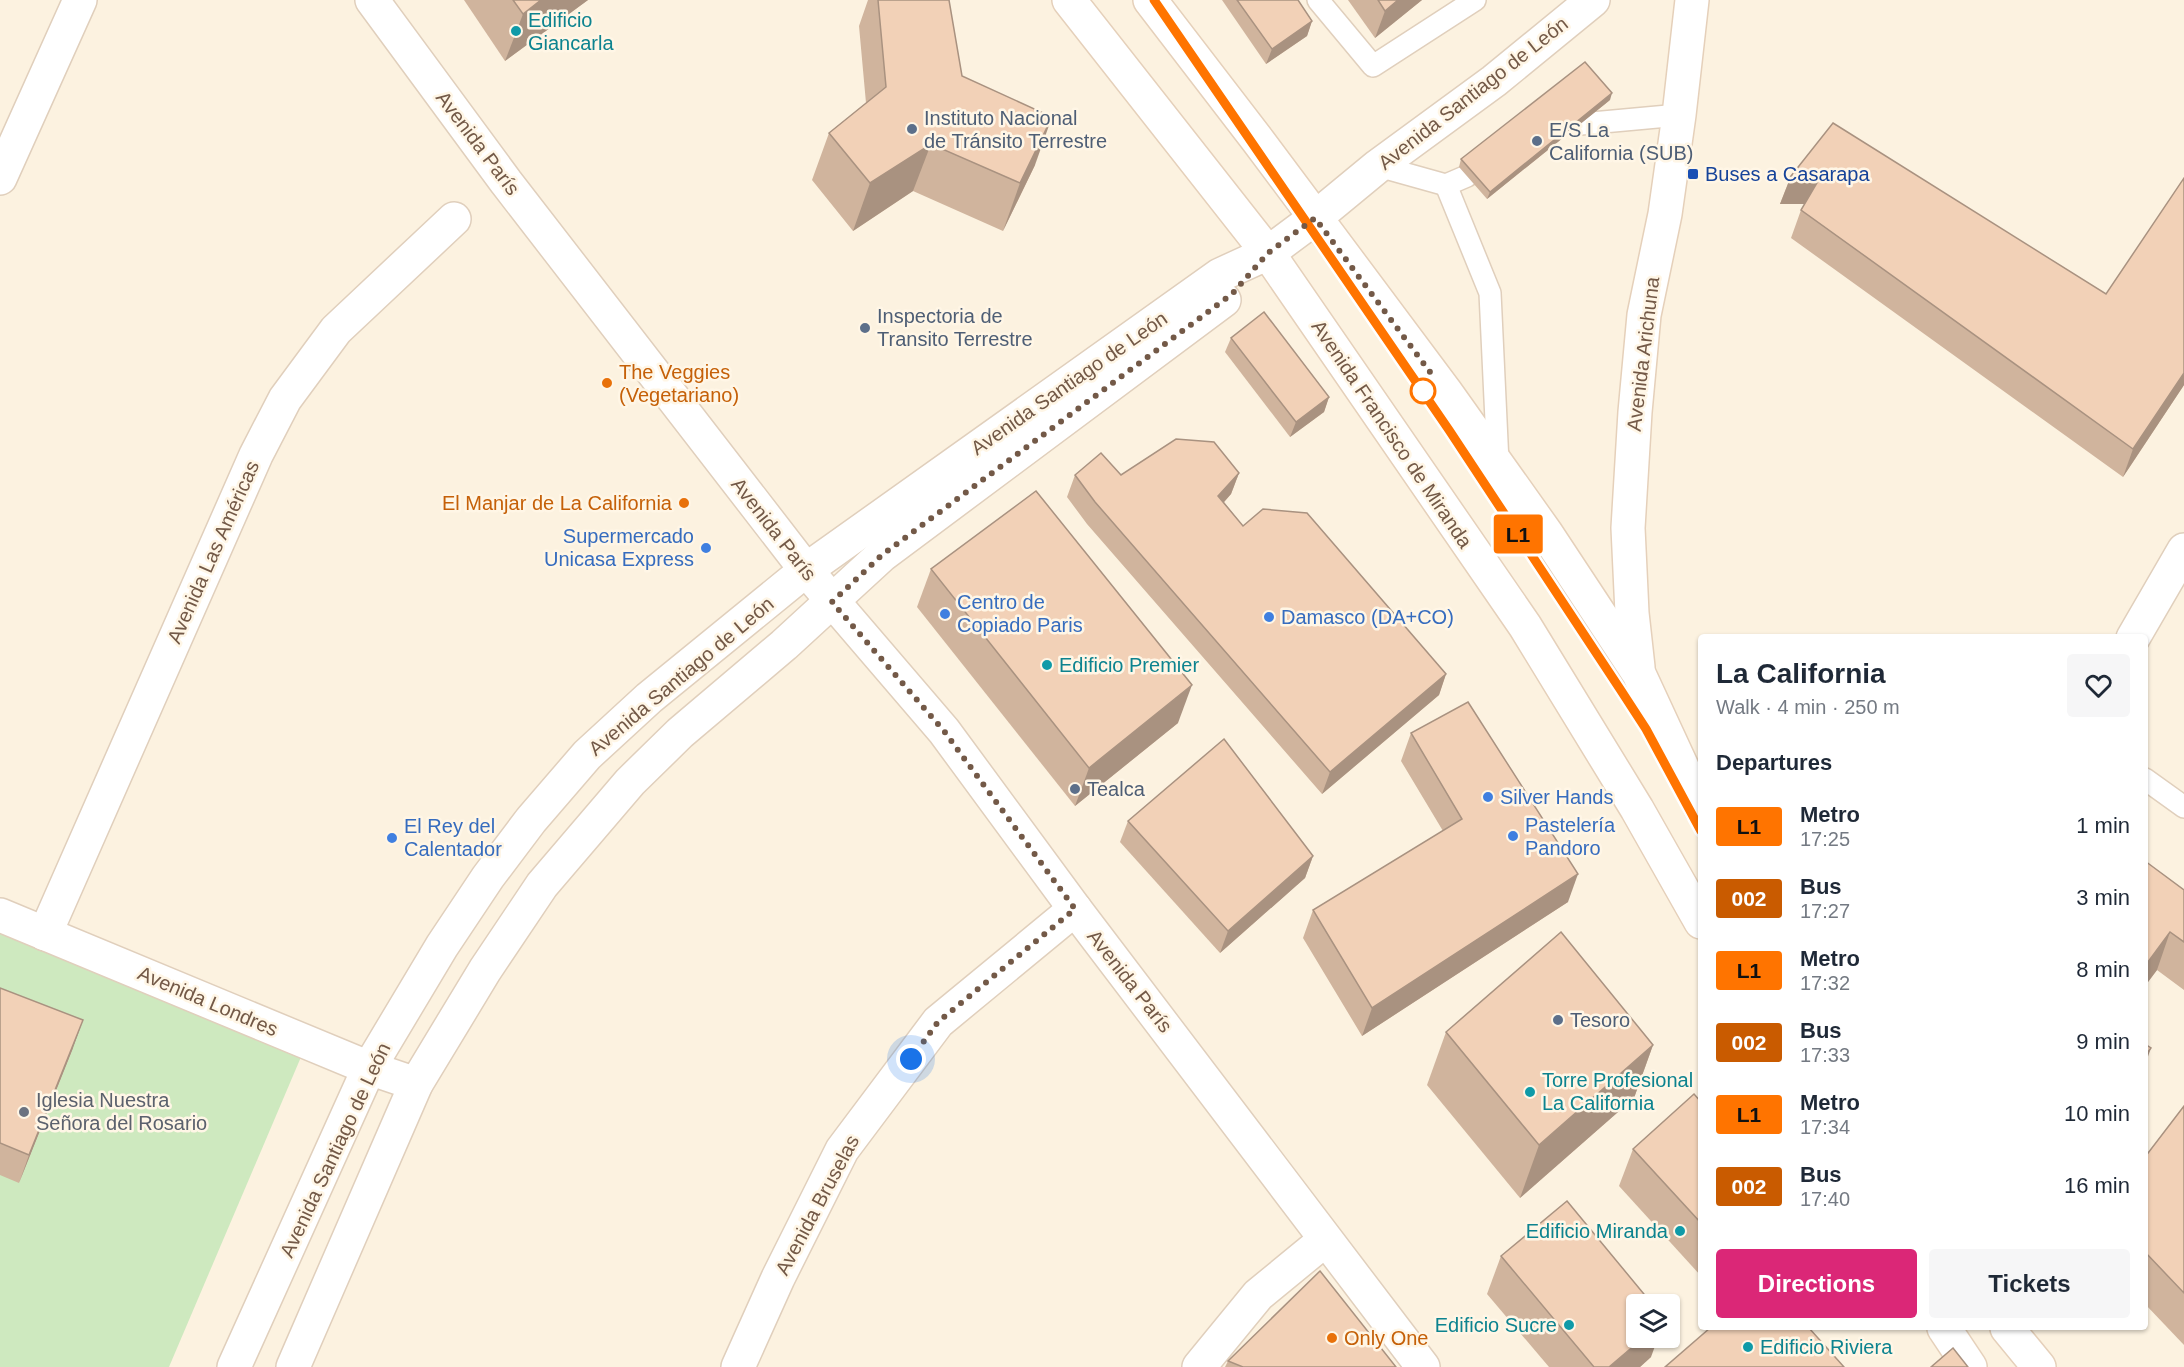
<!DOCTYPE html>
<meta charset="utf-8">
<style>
:root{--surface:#fff;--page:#f6f6f7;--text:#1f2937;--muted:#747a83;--accent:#db2777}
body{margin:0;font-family:Arial,sans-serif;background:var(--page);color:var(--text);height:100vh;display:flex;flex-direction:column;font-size:22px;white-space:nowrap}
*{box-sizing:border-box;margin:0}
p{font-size:20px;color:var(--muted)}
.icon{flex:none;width:33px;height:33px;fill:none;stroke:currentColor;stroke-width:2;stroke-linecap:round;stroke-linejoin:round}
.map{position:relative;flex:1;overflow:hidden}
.details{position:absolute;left:1698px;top:634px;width:450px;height:696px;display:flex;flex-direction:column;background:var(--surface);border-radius:6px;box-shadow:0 2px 4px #0004}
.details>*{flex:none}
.badge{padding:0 12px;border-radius:4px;font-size:21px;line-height:39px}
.controls{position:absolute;left:1626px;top:1294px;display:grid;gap:12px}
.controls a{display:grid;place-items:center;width:54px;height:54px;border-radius:6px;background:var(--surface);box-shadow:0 2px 4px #0004;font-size:30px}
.you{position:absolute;width:30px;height:30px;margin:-15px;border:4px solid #fff;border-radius:50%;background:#1a73e8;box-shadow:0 0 0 9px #1a73e833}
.map>.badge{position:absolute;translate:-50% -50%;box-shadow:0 0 0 3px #fff}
h2{padding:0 18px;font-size:22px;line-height:54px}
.round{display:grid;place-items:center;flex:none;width:63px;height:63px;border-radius:6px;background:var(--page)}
.headline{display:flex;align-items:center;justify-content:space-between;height:102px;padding:0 18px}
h1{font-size:28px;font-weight:600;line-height:45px}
.cta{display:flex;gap:12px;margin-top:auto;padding:12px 18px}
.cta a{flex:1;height:69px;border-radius:6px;background:var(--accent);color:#fff;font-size:24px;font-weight:600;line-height:69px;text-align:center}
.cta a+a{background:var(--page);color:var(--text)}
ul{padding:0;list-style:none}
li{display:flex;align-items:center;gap:18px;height:72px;padding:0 18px}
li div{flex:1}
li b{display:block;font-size:22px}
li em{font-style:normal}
li .badge{min-width:66px;font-weight:700;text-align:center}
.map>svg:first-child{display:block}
.green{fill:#cee9bf}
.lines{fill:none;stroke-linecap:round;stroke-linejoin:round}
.lane-casing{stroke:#e0cfbc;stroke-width:24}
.street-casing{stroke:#e0cfbc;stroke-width:36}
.secondary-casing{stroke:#e5d0ba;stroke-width:36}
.lane{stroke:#fff;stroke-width:21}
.street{stroke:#fff;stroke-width:33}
.secondary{stroke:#fff;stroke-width:33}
.wall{fill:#d0b49d}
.shaded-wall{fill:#a99280}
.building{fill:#f2d1b7;stroke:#a99280;stroke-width:1.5}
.line-casing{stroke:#fff;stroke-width:14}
.line{stroke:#ff7400;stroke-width:9}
.walk{stroke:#735947;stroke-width:6;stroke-dasharray:0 10.8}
.culture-dot{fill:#0f9aa8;stroke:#fff6e6;stroke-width:2}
.service-dot{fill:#5c6f8a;stroke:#fff6e6;stroke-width:2}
.transit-dot{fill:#1a4fb4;stroke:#fff6e6;stroke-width:2}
.food-dot{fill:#e8710a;stroke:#fff6e6;stroke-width:2}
.stop-dot{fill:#fff;stroke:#ff7400;stroke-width:3}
.shop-dot{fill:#3f7fe0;stroke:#fff6e6;stroke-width:2}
.worship-dot{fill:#6b7280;stroke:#fff6e6;stroke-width:2}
.labels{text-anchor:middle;stroke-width:5;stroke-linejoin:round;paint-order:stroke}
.culture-label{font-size:20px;fill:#0d838f;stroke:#fff6e6;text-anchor:start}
.street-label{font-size:20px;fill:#735947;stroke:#fff6e6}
.service-label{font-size:20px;fill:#4e5e75;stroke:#fff6e6;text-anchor:start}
.transit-label{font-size:20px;fill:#164399;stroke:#fff6e6;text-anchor:start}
.food-label{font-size:20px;fill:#c56008;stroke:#fff6e6;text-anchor:start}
.shop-label{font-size:20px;fill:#366cbe;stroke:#fff6e6;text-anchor:start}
.worship-label{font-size:20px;fill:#5b616d;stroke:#fff6e6;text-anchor:start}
</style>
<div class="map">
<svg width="2184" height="1367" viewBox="0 0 2184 1367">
<rect width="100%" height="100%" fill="#fcf2e0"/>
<path class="green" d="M0 931 301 1057 169 1367H0Z"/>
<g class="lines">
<defs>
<g id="lane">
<path d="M1318 0 1373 66 1475 0"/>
<path d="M1581 124 1679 115"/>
<path d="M1378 166 1446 185 1467 176"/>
<path d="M1446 185 1490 293 1498 463"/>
<path d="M2145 779 2184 807"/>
</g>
<g id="street">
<path d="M372 0 506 182 806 570 944 731 1075 909 1423 1367"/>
<path d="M0 178 80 0"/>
<path d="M2133 638 2184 550"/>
<path d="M0 915 369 1068 416 1084"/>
<path d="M45 934 256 455 285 399 336 330 454 219"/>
<path d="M234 1367 369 1068 442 946 488 877 531 820 587 755 649 698 806 570 1220 275 1268 253 1315 218 1378 166 1494 81 1593 0"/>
<path d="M293 1367 416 1084 485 970 542 885 630 782 680 733 784 645 882 555 1224 300"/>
<path d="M738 1367 778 1278 842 1150 938 1022 1075 909"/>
<path d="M1199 1367 1258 1295 1325 1240"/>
</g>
<g id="secondary">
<path d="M1069 0 1268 253 1525 626 1637 809 1701 922"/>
<path d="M1150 0 1259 142 1445 391 1546 533 1639 674 1701 808"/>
<path d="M1638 667 1632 613 1628 528 1635 412 1644 315 1665 214 1679 115 1692 0"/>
<path d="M1944 1328 1970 1367"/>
<path d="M2007 1328 2039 1367"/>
</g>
</defs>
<use href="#lane" class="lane-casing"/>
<use href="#street" class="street-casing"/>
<use href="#secondary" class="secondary-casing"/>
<use href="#lane" class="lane"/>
<use href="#street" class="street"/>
<use href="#secondary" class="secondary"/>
</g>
<g class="wall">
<path d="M464 0H588L505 61Z"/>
<path d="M868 0H949L962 76 1035 165 1003 231 913 191 853 231 812 180 829 133 866 103 859 26Z"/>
<path d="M1222 0H1298L1312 21 1307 36 1266 64Z"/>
<path d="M1348 0H1422L1375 38Z"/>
<path d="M1610 100 1487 199 1459 167 1461 159Z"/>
<path d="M1791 176 2106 294 2184 385 2123 477 1791 238 1801 210 1805 204H1780Z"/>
<path d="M1231 338 1329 397 1324 412 1290 437 1225 352Z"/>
<path d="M1239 473 1231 494 1224 502 1243 526 1446 674 1439 695 1322 794 1087 524 1067 497 1075 475Z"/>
<path d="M931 569 1178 723 1075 806 917 607Z"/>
<path d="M1411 733 1568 902 1362 1036 1303 938 1313 910 1443 831 1401 761Z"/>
<path d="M1128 821 1313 856 1305 878 1220 953 1120 842Z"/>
<path d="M2145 861 2184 890V990L2157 970 2145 986Z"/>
<path d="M0 988 73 1048 19 1183 0 1175Z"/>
<path d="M1446 1032 1653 1045 1634 1098 1520 1198 1427 1085Z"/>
<path d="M1701 1102V1276L1619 1186 1633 1149Z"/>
<path d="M2184 1106V1345L2145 1304V1157Z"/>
<path d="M1501 1256 1651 1357 1640 1367H1549L1487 1294Z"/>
<path d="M1228 1361 1396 1367H1225Z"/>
</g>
<g class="shaded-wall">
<path d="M541 0H588L505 61 523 14Z"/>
<path d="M1398 0H1422L1375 38 1385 11Z"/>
<path d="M1312 21 1307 36 1266 64 1272 49Z"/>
<path d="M1612 93 1610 100 1487 199 1490 192Z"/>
<path d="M1052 117 1035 165 1003 231 1020 183Z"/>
<path d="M931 144 913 191 853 231 870 183Z"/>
<path d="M1791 176H1821L1811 204H1780Z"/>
<path d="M2184 373V385L2123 477 2133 449Z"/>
<path d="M1329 397 1324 412 1290 437 1296 422Z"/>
<path d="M1239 473 1231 494 1210 518 1218 496Z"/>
<path d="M1446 674 1439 695 1322 794 1330 772Z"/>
<path d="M1192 685 1178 723 1075 806 1089 768Z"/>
<path d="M1313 856 1305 878 1220 953 1228 931Z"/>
<path d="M1578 874 1568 902 1362 1036 1372 1008Z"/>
<path d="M2170 932 2157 970 2145 986V966Z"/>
<path d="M83 1020 73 1048 19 1183 29 1155Z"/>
<path d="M1653 1045 1634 1098 1520 1198 1539 1145Z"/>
<path d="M2151 1048 2145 1065V1056Z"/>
<path d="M1643 1338H1658L1651 1357 1640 1367H1609Z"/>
</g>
<g class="building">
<path d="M513 0H541L523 14Z"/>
<path d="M878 0H949L962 76 1052 117 1020 183 931 144 870 183 829 133 886 87Z"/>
<path d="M1237 0H1298L1312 21 1272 49Z"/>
<path d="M1378 0H1398L1385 11Z"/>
<path d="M1585 62 1612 93 1490 192 1461 159Z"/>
<path d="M1833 123 2106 294 2184 178V373L2133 449 1801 210 1821 176H1791Z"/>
<path d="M1264 312 1329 397 1296 422 1231 338Z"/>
<path d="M1176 439 1214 442 1239 473 1218 496 1243 526 1263 509 1307 513 1446 674 1330 772 1095 502 1075 475 1101 453 1121 475Z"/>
<path d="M1036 491 1192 685 1089 768 931 569Z"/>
<path d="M1468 702 1578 874 1372 1008 1313 910 1462 819 1411 733Z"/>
<path d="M1224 739 1313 856 1228 931 1128 821Z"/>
<path d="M2145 861 2184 890V942L2170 932 2145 966Z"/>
<path d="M1561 932 1653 1045 1539 1145 1446 1032Z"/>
<path d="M0 988 83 1020 29 1155 0 1143Z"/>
<path d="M2145 1044 2151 1048 2145 1056Z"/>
<path d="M1694 1094 1701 1102V1223L1633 1149Z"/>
<path d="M2184 1106V1293L2145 1252V1157Z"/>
<path d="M1567 1201 1653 1305H1636V1338H1643L1609 1367H1594L1501 1256Z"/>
<path d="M1320 1271 1396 1367H1243L1228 1361Z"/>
<path d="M1710 1328H1809L1844 1367H1665Z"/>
<path d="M1953 1348 1968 1367H1931Z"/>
</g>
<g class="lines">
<defs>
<path id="line" d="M1154 0 1449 430 1620 689 1646 729 1701 831"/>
</defs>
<use href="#line" class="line-casing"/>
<use href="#line" class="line"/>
<path class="walk" d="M911 1059 938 1022 1075 909 944 731 832 602 882 555 1232 294 1268 253 1315 218 1430 372 1423 391"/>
</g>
<g class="culture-dot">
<circle cx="516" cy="31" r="6"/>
<circle cx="1047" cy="665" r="6"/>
<circle cx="1530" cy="1092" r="6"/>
<circle cx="1680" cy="1231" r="6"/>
<circle cx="1569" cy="1325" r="6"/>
<circle cx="1748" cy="1347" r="6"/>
</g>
<g class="service-dot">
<circle cx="912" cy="129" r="6"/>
<circle cx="1537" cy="141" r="6"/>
<circle cx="865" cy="328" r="6"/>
<circle cx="1075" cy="789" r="6"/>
<circle cx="1558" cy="1020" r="6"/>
</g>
<rect class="transit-dot" x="1687" y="168" width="12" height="12" rx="3"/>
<g class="food-dot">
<circle cx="607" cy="383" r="6"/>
<circle cx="684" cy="503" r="6"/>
<circle cx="1332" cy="1338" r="6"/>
</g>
<circle class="stop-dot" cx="1423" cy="391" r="12"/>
<g class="shop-dot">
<circle cx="706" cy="548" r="6"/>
<circle cx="945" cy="614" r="6"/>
<circle cx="1269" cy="617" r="6"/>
<circle cx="1488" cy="797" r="6"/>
<circle cx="1513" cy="836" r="6"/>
<circle cx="392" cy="838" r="6"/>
</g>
<circle class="worship-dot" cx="24" cy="1112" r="6"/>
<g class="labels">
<g class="culture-label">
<text x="528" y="27">Edificio<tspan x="528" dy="23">Giancarla</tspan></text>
<text x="1059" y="672">Edificio Premier</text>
<text x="1542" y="1087">Torre Profesional<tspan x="1542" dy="23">La California</tspan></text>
<text x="1668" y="1238" text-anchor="end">Edificio Miranda</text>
<text x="1557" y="1332" text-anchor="end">Edificio Sucre</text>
<text x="1760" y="1354">Edificio Riviera</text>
</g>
<g class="street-label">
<text transform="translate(1473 93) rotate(-38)" y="7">Avenida Santiago de León</text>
<text transform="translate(478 143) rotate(53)" y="7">Avenida París</text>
<text transform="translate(1643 354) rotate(-83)" y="7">Avenida Arichuna</text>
<text transform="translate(1069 383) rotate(-35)" y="7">Avenida Santiago de León</text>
<text transform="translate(1392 434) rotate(56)" y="7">Avenida Francisco de Miranda</text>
<text transform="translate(774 529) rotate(52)" y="7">Avenida París</text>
<text transform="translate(213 552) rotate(-66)" y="7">Avenida Las Américas</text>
<text transform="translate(681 676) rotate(-40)" y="7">Avenida Santiago de León</text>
<text transform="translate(1130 981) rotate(52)" y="7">Avenida París</text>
<text transform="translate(208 1001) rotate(23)" y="7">Avenida Londres</text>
<text transform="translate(335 1150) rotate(-65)" y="7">Avenida Santiago de León</text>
<text transform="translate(817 1205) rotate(-62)" y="7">Avenida Bruselas</text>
</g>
<g class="service-label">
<text x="924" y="125">Instituto Nacional<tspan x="924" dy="23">de Tránsito Terrestre</tspan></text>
<text x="1549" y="137">E/S La<tspan x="1549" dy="23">California (SUB)</tspan></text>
<text x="877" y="323">Inspectoria de<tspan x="877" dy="23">Transito Terrestre</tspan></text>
<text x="1087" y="796">Tealca</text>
<text x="1570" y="1027">Tesoro</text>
</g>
<g class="transit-label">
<text x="1705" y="181">Buses a Casarapa</text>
</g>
<g class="food-label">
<text x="619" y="379">The Veggies<tspan x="619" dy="23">(Vegetariano)</tspan></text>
<text x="672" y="510" text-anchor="end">El Manjar de La California</text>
<text x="1344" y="1345">Only One</text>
</g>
<g class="shop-label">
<text x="694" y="543" text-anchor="end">Supermercado<tspan x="694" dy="23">Unicasa Express</tspan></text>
<text x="957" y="609">Centro de<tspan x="957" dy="23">Copiado Paris</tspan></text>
<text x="1281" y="624">Damasco (DA+CO)</text>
<text x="1500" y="804">Silver Hands</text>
<text x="1525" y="832">Pastelería<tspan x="1525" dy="23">Pandoro</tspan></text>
<text x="404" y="833">El Rey del<tspan x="404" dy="23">Calentador</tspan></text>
</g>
<g class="worship-label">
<text x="36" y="1107">Iglesia Nuestra<tspan x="36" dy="23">Señora del Rosario</tspan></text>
</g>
</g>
</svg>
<div class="controls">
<a><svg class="icon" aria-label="layers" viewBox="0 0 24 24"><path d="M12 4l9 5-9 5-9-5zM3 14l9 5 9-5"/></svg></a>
</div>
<div class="you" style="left:911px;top:1059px"></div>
<b class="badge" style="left:1518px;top:534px;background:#ff7400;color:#111">L1</b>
<section class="details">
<div class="headline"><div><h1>La California</h1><p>Walk · 4 min · 250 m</p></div><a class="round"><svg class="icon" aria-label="heart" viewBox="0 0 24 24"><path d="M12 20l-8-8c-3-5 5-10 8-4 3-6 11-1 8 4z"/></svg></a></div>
<h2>Departures</h2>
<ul>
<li><span class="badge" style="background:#ff7400;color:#111">L1</span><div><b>Metro</b><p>17:25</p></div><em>1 min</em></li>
<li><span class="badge" style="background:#c95b00;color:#fff">002</span><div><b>Bus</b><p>17:27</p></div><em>3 min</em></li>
<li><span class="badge" style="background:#ff7400;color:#111">L1</span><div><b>Metro</b><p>17:32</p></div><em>8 min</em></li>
<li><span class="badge" style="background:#c95b00;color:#fff">002</span><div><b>Bus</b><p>17:33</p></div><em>9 min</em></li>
<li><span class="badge" style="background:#ff7400;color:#111">L1</span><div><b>Metro</b><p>17:34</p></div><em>10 min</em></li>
<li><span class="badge" style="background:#c95b00;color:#fff">002</span><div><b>Bus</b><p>17:40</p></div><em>16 min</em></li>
</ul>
<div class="cta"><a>Directions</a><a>Tickets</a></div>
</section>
</div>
